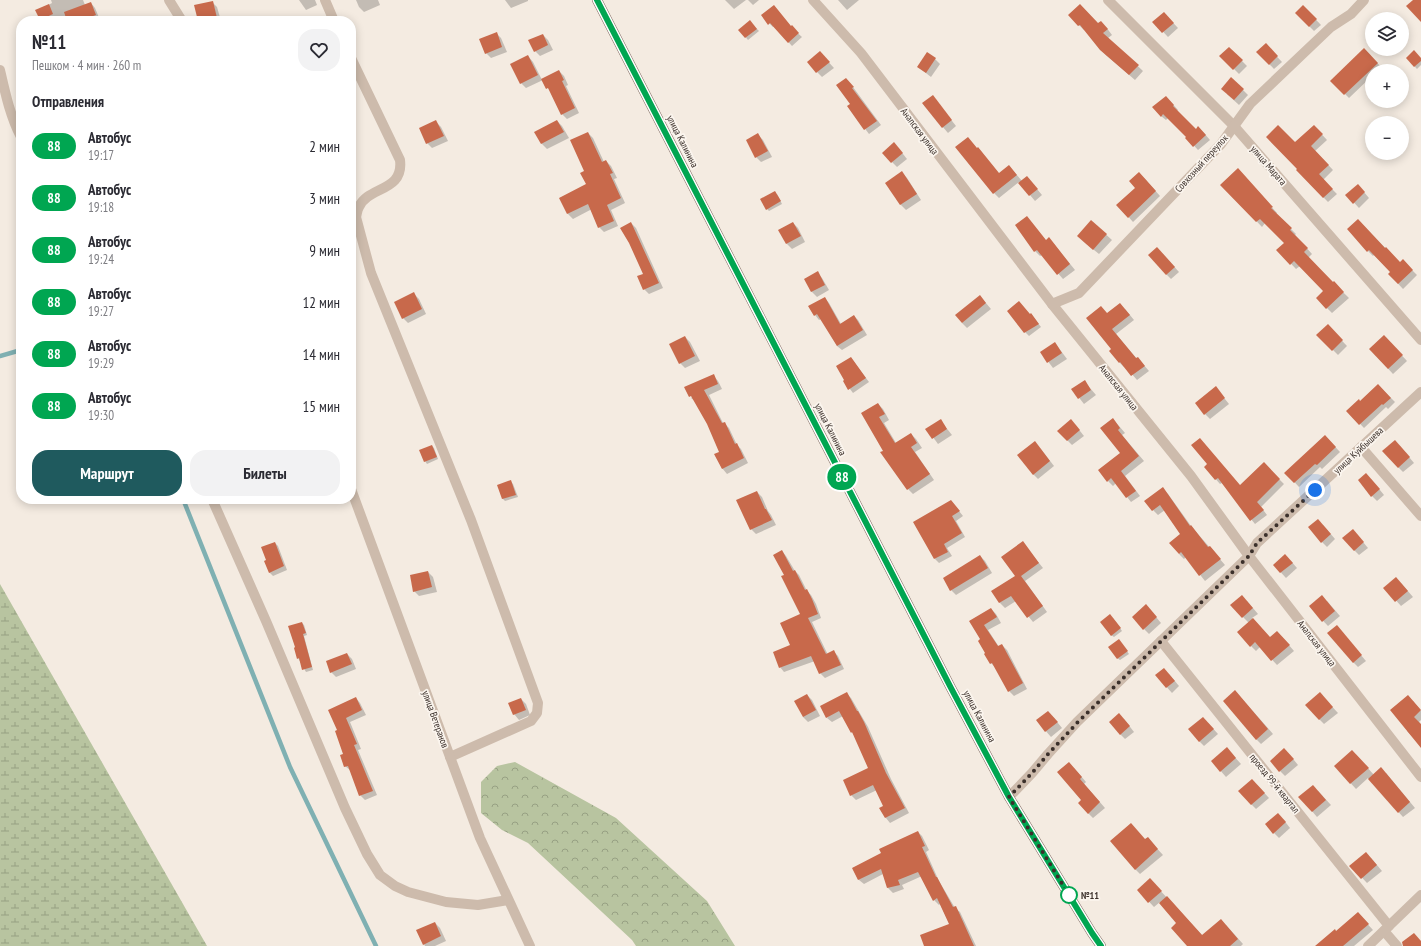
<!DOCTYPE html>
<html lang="ru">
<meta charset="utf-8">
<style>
:root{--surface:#fff;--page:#f2f2f3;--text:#2b2b33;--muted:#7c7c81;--accent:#1f5a5e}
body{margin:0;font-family:"PT Sans Narrow",sans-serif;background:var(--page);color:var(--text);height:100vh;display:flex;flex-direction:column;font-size:15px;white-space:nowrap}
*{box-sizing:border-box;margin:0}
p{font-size:13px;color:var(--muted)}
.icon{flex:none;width:22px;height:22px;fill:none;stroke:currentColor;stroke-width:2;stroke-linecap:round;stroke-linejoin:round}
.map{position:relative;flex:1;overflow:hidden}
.details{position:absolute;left:16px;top:16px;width:340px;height:488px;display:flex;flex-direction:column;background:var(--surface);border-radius:16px;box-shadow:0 2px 10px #0003}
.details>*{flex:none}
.badge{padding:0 8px;border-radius:13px;font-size:14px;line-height:26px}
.tools{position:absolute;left:1365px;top:12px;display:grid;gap:8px}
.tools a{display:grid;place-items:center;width:44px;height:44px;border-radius:50%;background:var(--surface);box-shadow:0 2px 10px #0003;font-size:20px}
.you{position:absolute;width:20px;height:20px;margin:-10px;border:3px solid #fff;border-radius:50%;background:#1a73e8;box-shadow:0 0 0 6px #1a73e833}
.map>.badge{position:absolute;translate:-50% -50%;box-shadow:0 0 0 2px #fff}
h2{padding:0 16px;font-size:15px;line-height:36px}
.round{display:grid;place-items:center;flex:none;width:42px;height:42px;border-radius:16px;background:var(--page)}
.headline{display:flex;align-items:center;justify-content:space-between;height:68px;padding:0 16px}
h1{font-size:19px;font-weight:800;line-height:30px}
.action{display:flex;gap:8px;margin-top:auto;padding:8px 16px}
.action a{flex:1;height:46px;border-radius:16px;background:var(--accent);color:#fff;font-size:16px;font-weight:800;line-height:46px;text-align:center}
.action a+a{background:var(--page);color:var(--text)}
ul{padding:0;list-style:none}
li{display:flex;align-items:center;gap:12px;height:52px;padding:0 16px}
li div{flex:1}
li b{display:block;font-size:15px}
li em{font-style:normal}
li .badge{min-width:44px;font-weight:700;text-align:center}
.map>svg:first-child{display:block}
.forest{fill:url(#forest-crowns)}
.wetland{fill:url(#wetland-marsh)}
.shadow{fill:#0003}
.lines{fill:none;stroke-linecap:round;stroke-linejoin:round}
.stream{stroke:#7fb0b2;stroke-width:4.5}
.building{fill:#c8694b}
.minor{stroke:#cdbbac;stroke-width:10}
.major{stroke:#7d675c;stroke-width:10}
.line-casing{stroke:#fff;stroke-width:9}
.line{stroke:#00a651;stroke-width:6}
.walk{stroke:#3b302b;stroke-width:4;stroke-dasharray:0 7.2}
.stop-dot{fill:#fff;stroke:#00a651;stroke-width:2}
.labels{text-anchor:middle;stroke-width:3.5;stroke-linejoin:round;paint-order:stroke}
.street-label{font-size:10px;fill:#3b302b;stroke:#fbf5ee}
.stop-label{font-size:10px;font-weight:bold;fill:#3b302b;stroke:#fbf5ee;text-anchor:start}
</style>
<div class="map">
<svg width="1421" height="946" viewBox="0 0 1421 946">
<defs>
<pattern id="forest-crowns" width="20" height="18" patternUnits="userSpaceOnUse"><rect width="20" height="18" fill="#b8c4a0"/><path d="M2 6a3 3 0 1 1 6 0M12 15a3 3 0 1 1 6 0" fill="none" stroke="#97a083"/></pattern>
<pattern id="wetland-marsh" width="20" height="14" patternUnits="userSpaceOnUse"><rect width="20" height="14" fill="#b8c4a0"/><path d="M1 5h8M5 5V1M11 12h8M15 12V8" fill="none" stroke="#97a083"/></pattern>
</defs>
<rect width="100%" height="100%" fill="#f4ebe1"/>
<path class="forest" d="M515 762 616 818 707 901 735 946H636L632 940 528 843 502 830 481 813V782L497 766Z"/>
<path class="wetland" d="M0 584 207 946H0Z"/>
<g class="shadow">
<path d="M51 0H83L85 5 91 3 95 8 100 20 96 21H42L37 11 52 3Z"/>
<path d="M299 0H315L317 5 306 10Z"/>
<path d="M356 0H378L380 5 364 12 359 7Z"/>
<path d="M505 0H528V1L511 8Z"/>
<path d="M725 0H746L734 9Z"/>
<path d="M748 0H759L753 5Z"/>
<path d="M838 0H859L847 10Z"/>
<path d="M212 2 217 7 221 21H199L195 6Z"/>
<path d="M1303 6 1321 25 1314 31 1296 13Z"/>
<path d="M1164 13 1178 28 1168 37 1154 22Z"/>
<path d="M1069 15 1106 27 1112 35 1108 38 1143 71 1135 80 1106 55 1085 30H1084Z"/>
<path d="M762 16 791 27 802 37 792 46 774 26 773 27Z"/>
<path d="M752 24 759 31 748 40 740 30Z"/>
<path d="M496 33 501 38 507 52 491 58 486 53Z"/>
<path d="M543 35 548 40 553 50 540 56 535 51Z"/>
<path d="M1266 45 1282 62 1274 69 1258 52Z"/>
<path d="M1229 48 1247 66 1239 74 1221 56Z"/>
<path d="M1364 49 1381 67 1377 71H1372V76L1349 98 1332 81Z"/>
<path d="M528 56 533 62 542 80 559 71 564 76 568 85 566 86 579 113 567 119 562 114 551 92 543 80 526 88 521 83Z"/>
<path d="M824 57 834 68 822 77 817 72Z"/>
<path d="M1407 58 1421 60V65L1417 69Z"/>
<path d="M935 59 940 64 931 77 918 67Z"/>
<path d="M850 83 881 125 869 134 848 106 852 104Z"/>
<path d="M1243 90 1248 95 1239 105 1227 94Z"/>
<path d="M934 98 956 126 948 133 923 104Z"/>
<path d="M1170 101 1178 110 1177 111 1196 130 1203 132 1210 140 1198 150 1187 138 1188 137 1168 118 1166 120 1161 116Z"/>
<path d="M557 121 562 126 569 138 547 149 542 144 536 132Z"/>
<path d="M436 122 441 127 448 141 432 148 427 143Z"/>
<path d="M1314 126 1327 140 1315 151 1333 170 1323 180 1337 194 1328 202 1297 170 1295 144Z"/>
<path d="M588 133 593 138 604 162 606 161 611 166 617 178 614 179 625 203 611 210 618 226 604 232 599 227 592 209 573 219 568 214 560 198 587 185 586 171Z"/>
<path d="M758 135 763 140 772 157 761 162 756 157Z"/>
<path d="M899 149 907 159 897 167 892 162Z"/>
<path d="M1009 166 1022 181 1027 177 1042 195 1035 201 1019 182 999 198 994 193 999 174Z"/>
<path d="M902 173 907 178 921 200 906 210 901 205 886 183Z"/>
<path d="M1243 175 1277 213 1276 214 1296 234 1295 235 1312 254 1308 258 1349 298 1332 313 1317 298 1324 291 1300 266 1296 269 1278 250 1285 243 1265 223 1262 227 1222 185Z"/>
<path d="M1144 178 1160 196 1133 222 1118 205 1136 188Z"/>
<path d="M1358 185 1369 198 1359 208 1347 195Z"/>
<path d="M777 194 782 204 769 211 767 209Z"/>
<path d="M1358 220 1400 263 1403 261 1417 275 1403 289 1389 274 1391 272 1374 255 1373 256 1368 251Z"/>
<path d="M1091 221 1112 240 1099 254 1083 241Z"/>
<path d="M631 223 636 228 663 288 649 294 644 289V274Z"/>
<path d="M793 223 798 228 805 242 792 249 787 244 779 230Z"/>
<path d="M1047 241 1054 244 1075 270 1063 279 1042 255 1040 256 1035 251Z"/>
<path d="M1162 253 1179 272 1171 279 1166 274Z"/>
<path d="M817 273 822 278 829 290 817 297 812 292 805 279Z"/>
<path d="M414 294 419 299 426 314 408 323 403 318Z"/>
<path d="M980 296 991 309 967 328 962 323Z"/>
<path d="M825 298 829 303 841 324 854 316 858 320 867 335 842 350 837 346 821 319 819 320 815 315Z"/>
<path d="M1125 309 1134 320 1116 334 1137 359 1142 363 1149 371 1137 380 1125 366 1124 367 1119 362 1112 349 1108 314Z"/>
<path d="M1031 314 1041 327 1029 336 1025 332Z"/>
<path d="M1328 326 1347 346 1338 355 1318 335Z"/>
<path d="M351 335 353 342 351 343Z"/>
<path d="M1384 336 1407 361 1393 374 1370 349Z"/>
<path d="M685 337 690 342 700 361 685 368 680 363Z"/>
<path d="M1055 343 1067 359 1053 368 1041 352Z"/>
<path d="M851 358 869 382 853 393 844 381Z"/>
<path d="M713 375 718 381 722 389 709 395 723 423H724L729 428 737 445 741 449 748 463 727 474 722 468 715 455 721 452 708 423 695 401 691 398 696 394V393L690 395V397L686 388Z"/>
<path d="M1084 381 1096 395 1084 404 1073 390Z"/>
<path d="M1378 385 1395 402 1388 409 1386 407 1364 428 1348 411 1360 402Z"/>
<path d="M1220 393 1229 404 1210 419 1205 414Z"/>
<path d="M878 404 883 409 889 420 884 423 896 443 911 434 916 439 922 448 915 452 934 480 913 494 908 489 862 413Z"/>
<path d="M1113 419 1125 433 1122 435 1144 461 1125 476 1140 496 1131 502 1116 483 1113 486 1108 481 1121 453Z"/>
<path d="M940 420 952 435 938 444 927 429Z"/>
<path d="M1076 426 1084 436 1072 445 1067 440Z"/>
<path d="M1325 436 1340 452 1322 469 1320 467 1299 487 1286 473Z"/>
<path d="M432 446 434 448 438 459 427 464 425 461Z"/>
<path d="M1400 446 1414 463 1403 472 1398 467Z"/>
<path d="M1040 448 1054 466 1038 479 1033 474Z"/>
<path d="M1264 464 1284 484 1261 507 1267 515 1255 524 1222 483 1220 484 1205 467 1240 486Z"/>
<path d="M1371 479 1384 495 1377 501 1372 496Z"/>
<path d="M511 482 513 484 518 497 505 501 503 499 498 486Z"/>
<path d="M1163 489 1168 494 1191 526 1225 565 1205 581 1186 557 1184 559 1179 554 1181 535 1165 510 1158 515 1153 510Z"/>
<path d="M757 492 762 497 768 511 771 515 776 525 756 534 751 529Z"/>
<path d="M951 501 963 516 956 521 965 537 947 548 952 556 939 563 935 559Z"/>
<path d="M1323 525 1335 539 1327 547 1322 542Z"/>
<path d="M1358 536 1368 548 1359 555 1354 550Z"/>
<path d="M275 543 278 546 287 570 273 576 269 572 267 560Z"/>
<path d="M1023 543 1043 568 1025 581 1047 612 1033 622 1016 601 1005 608 1000 603 993 591 1016 576Z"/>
<path d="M782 551 786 556 795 571 799 575 807 591 811 595 816 604 821 618 812 622 828 655 834 652 838 656 844 669 825 678 820 673 815 661 784 672 780 667 791 646 801 615 785 576Z"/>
<path d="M980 556 985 561 992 573 956 595 951 590Z"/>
<path d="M1290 560 1297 568 1286 578 1274 565Z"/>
<path d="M428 572 433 577 437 592 419 596 414 591Z"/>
<path d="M1401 583 1413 597 1401 606 1385 588Z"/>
<path d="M1247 601 1258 614 1252 618 1270 638 1282 637 1294 651 1277 665 1260 647 1256 651 1251 646 1249 623 1243 617Z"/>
<path d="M1327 601 1340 616 1328 626 1310 607Z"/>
<path d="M991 609 996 614 1001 623 988 630 999 647 1002 645 1007 650 1027 689 1014 696 1009 691 996 668 991 663 981 640 970 621Z"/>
<path d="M1151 611 1161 623 1149 634 1144 629Z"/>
<path d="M1113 618 1122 631 1114 637 1111 635Z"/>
<path d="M302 623 304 625 307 635 304 636 313 670 306 672 298 658Z"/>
<path d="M1341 632 1366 661 1358 667 1353 662Z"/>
<path d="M1121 643 1129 654 1120 660 1117 658Z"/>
<path d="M347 654 352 659 356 669 336 677 331 672Z"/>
<path d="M1169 674 1179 686 1172 693 1156 675Z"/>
<path d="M1235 691 1273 734 1261 744 1256 739Z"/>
<path d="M847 694 851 698 868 727 891 779 909 813 890 823 886 818 881 808 885 806 877 790 856 800 851 795 869 769 855 736 852 732 843 716 832 722 827 718Z"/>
<path d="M807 695 812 700 820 716 808 722 803 717Z"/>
<path d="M356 698 360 703 366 715 350 722 361 749 358 750 377 795 365 800 360 795 351 771 345 766V754L338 731Z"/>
<path d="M521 699 526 704 530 715 519 720 514 714Z"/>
<path d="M1325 699 1338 713 1324 724 1319 719Z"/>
<path d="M1413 701 1421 711V720L1419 722 1421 725V746L1407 731Z"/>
<path d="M1053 717 1062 728 1051 737 1037 721Z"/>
<path d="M1124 719 1134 732 1125 739 1120 734Z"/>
<path d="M1208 723 1218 734 1204 746 1199 741Z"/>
<path d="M1232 754 1241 764 1226 777 1212 761Z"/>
<path d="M1289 754 1298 765 1285 776 1280 771Z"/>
<path d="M1357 756 1374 775 1386 773 1415 808 1403 817 1368 778 1356 789 1335 766Z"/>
<path d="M1074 768 1086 782 1084 784 1105 808 1093 818 1088 813 1083 801Z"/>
<path d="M1257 785 1269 798 1256 809 1251 804Z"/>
<path d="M1318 791 1331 805 1317 817 1300 797Z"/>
<path d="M1283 819 1290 828 1279 838 1274 833Z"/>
<path d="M918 832 922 836 929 850 926 852 939 881 955 908 960 912 976 946H956L950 925 940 904 939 905 934 900 922 876 902 885 904 889 893 893 888 888 883 874 864 884 859 880 853 868 882 854Z"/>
<path d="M1152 843 1163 855 1140 874 1135 869Z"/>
<path d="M1371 858 1382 871 1367 883 1351 866Z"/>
<path d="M1155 885 1203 936 1226 925 1243 944 1241 946H1189L1178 923 1160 902 1154 907 1138 890Z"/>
<path d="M1362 918 1373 930 1354 946H1317L1336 932Z"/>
<path d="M435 923 440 928 446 941 435 946H425L424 944Z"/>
</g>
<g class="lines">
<g class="stream">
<path d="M0 356 21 350"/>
<path d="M183 499 290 767 376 946"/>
</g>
</g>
<g class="building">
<path d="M1413 0H1421V22L1406 6Z"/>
<path d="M213 1 217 18 198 21 194 5Z"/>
<path d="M91 2 96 15 79 21H67L64 12Z"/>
<path d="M49 4 53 14 40 20 35 10Z"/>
<path d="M1080 4 1098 23 1101 21 1108 29 1103 33 1139 65 1129 75 1100 50 1080 25 1078 26 1068 15Z"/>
<path d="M774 5 791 26 792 25 799 33 788 43 770 23 768 25 761 15Z"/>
<path d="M1303 5 1317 19 1309 27 1295 13Z"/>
<path d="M1164 12 1174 23 1162 33 1152 22Z"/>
<path d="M750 20 757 29 745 38 738 30Z"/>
<path d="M497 32 502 47 485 54 479 39Z"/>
<path d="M543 34 548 45 534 52 528 40Z"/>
<path d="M1266 43 1278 56 1269 65 1256 52Z"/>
<path d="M1229 47 1243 60 1233 70 1219 56Z"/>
<path d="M1364 48 1378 63 1344 95 1330 81Z"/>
<path d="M1414 50 1421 58V61L1414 67 1406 58Z"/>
<path d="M820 51 830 62 816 73 807 62Z"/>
<path d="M927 52 936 58 926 73 917 67Z"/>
<path d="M528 55 538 75 520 84 510 64Z"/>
<path d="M559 70 564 80 562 81 575 108 561 115 548 88 546 89 541 79Z"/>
<path d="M1231 77 1244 89 1234 100 1221 89Z"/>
<path d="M846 78 854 87 852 88 877 121 864 130 847 106 850 104 836 85Z"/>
<path d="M933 95 952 120 942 128 922 103Z"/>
<path d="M1166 96 1174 105 1173 106 1196 129 1198 126 1206 135 1193 147 1185 138 1186 137 1163 114 1161 117 1152 107Z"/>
<path d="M436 120 444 136 426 144 419 128Z"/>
<path d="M557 120 564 132 541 144 534 132Z"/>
<path d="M1278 125 1295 142 1314 125 1323 134 1311 146 1329 165 1319 174 1333 189 1323 198 1296 170 1297 169 1266 137Z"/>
<path d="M588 132 602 162 606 160 613 173 610 174 621 198 607 205 614 221 598 228 588 204 567 214 559 198 586 184 580 173 584 171 570 140Z"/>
<path d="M758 133 768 151 755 158 746 140Z"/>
<path d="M968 137 977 148 978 147 999 173 1009 165 1017 175 993 194 955 147Z"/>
<path d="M894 142 903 153 891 163 882 153Z"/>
<path d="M1238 168 1273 207 1271 208 1292 228 1290 230 1308 248 1304 252 1333 282 1334 281 1344 292 1326 309 1316 298 1323 291 1294 261 1290 265 1276 250 1284 243 1260 219 1256 222 1220 185Z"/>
<path d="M902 171 917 194 900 205 885 183Z"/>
<path d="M1139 172 1156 191 1128 218 1116 205 1135 188 1129 181Z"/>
<path d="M1027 176 1038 189 1029 196 1018 183Z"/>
<path d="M1358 184 1365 192 1353 204 1345 195Z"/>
<path d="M775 191 781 201 766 210 760 199Z"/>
<path d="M1027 216 1046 240 1049 237 1070 264 1057 275 1037 250 1034 252 1015 225Z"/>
<path d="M1358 219 1385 248 1386 247 1400 262 1403 259 1413 270 1398 284 1388 274 1390 272 1369 250 1367 252 1347 229Z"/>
<path d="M1091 220 1107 234 1093 250 1077 236Z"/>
<path d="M631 222 659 283 643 290 637 276 643 274 629 243 620 228Z"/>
<path d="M793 222 801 236 786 244 778 230Z"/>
<path d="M1157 247 1175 267 1166 275 1148 255Z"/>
<path d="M818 271 825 285 811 292 804 279Z"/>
<path d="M414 292 422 309 402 319 394 302Z"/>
<path d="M980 295 986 303 962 323 955 315Z"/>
<path d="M825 297 840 324 854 315 863 330 837 346 817 314 814 316 808 306Z"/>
<path d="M1019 301 1030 314 1031 313 1039 324 1024 333 1007 311Z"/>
<path d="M1120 303 1130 315 1112 329 1136 358 1138 357 1145 366 1131 376 1120 362 1119 363 1109 351 1111 349 1086 318 1101 306 1107 313Z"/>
<path d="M1328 324 1343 340 1332 351 1316 335Z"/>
<path d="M1384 335 1403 355 1388 369 1369 349Z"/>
<path d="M685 336 695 356 679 364 669 344Z"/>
<path d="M1055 342 1062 353 1047 363 1040 352Z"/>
<path d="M851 357 866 378 848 390 843 381 844 380 836 366Z"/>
<path d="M714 374 718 384 704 390 722 423 725 422 735 444 737 443 744 458 722 469 714 454 719 452 707 424 691 396 689 397 684 387Z"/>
<path d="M1085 380 1091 390 1078 399 1071 389Z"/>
<path d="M1378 384 1391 398 1383 405 1382 404 1359 425 1346 411 1359 399 1360 401Z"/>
<path d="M1216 386 1225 398 1204 415 1195 403Z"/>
<path d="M878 403 885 414 879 417 895 443 911 433 917 443 911 447 930 474 907 490 880 452 883 451 861 413Z"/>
<path d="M1113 418 1120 428 1118 430 1139 456 1121 471 1136 491 1126 498 1111 478 1107 482 1098 470 1120 453 1100 428Z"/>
<path d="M941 419 947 429 932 439 925 429Z"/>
<path d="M1071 419 1080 430 1067 441 1057 431Z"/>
<path d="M1325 435 1336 447 1317 465 1315 464 1294 483 1284 473Z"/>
<path d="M1200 438 1240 485 1264 462 1280 479 1257 502 1264 510 1250 521 1218 478 1215 480 1204 467 1207 464 1191 445Z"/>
<path d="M1395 440 1410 457 1398 468 1382 451Z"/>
<path d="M1035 441 1050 461 1033 475 1017 455Z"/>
<path d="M432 445 437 457 424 462 419 450Z"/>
<path d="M1366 473 1380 489 1371 497 1358 480Z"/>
<path d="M511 480 516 495 502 499 497 485Z"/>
<path d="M1163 487 1190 526 1191 525 1208 547 1210 546 1221 559 1199 576 1181 552 1179 554 1169 543 1180 534 1160 505 1152 511 1144 501Z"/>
<path d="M757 491 765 509H766L772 520 750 530 736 500Z"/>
<path d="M951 500 960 511 952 516 962 533 944 544 948 552 934 559 913 522Z"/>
<path d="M1318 519 1331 534 1321 543 1308 527Z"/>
<path d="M1353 529 1364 542 1354 551 1342 538Z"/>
<path d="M1023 541 1039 563 1021 576 1043 606 1027 618 1011 596 999 603 991 591 1015 576 1001 557Z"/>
<path d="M275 542 284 566 269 573 264 561 266 560 261 547Z"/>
<path d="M782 550 793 571 795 570 805 590 807 589 812 599 818 614 808 618 826 654 834 650 841 665 819 674 811 656 779 668 773 652 790 645 780 623 800 614 781 576 784 575 773 555Z"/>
<path d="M1285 554 1293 563 1280 573 1273 565Z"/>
<path d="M980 555 988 568 950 591 943 578Z"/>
<path d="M428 571 432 587 413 592 410 575Z"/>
<path d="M1396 577 1408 591 1395 602 1383 588Z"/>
<path d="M1242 595 1253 608 1242 618 1230 605Z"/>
<path d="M1322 595 1335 611 1322 622 1309 606Z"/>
<path d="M1146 604 1157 617 1143 630 1132 617Z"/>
<path d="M991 608 997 617 984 625 998 646 1002 644 1023 683 1008 692 992 663 990 664 984 654 985 653 978 641 980 639 969 621Z"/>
<path d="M1110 614 1121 628 1111 636 1100 622Z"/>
<path d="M1253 618 1270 637 1277 631 1290 645 1271 661 1255 642 1250 647 1237 632Z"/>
<path d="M302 622 306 633 303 634 312 667 302 670 299 658 297 659 294 648 295 647 288 626Z"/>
<path d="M1337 625 1362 655 1353 663 1327 633Z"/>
<path d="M1119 639 1128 651 1117 659 1108 647Z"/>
<path d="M347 653 352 664 330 673 326 661Z"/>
<path d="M1164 668 1175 681 1166 688 1155 675Z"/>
<path d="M1235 690 1268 729 1256 740 1223 701Z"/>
<path d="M847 692 857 711H858L864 722 886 773 905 808 885 818 879 808 883 806 873 785 850 796 843 780 868 768 852 732 851 733 839 711 826 718 820 706Z"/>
<path d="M1320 692 1333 707 1319 720 1305 705Z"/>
<path d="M807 694 816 710 803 717 794 701Z"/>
<path d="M1408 695 1421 710 1414 717 1421 724V748L1390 710Z"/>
<path d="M356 697 362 710 346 718 357 744 354 745 373 791 359 796 348 766 344 767 340 755 343 754 335 731 337 730 328 710Z"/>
<path d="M521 698 526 710 513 715 508 703Z"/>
<path d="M1048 711 1058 722 1045 732 1036 720Z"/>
<path d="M1119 713 1130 726 1120 735 1109 722Z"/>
<path d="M1203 717 1214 729 1199 742 1188 729Z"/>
<path d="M1227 747 1236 758 1220 772 1211 761Z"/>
<path d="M1284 748 1294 759 1279 772 1270 761Z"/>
<path d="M1352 750 1369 768 1350 784 1334 766Z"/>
<path d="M1069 762 1082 777 1080 779 1100 802 1088 814 1078 803 1081 800 1057 772Z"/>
<path d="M1381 767 1410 802 1398 813 1368 779Z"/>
<path d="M1252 779 1265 793 1251 805 1238 791Z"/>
<path d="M1313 785 1326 800 1312 812 1298 797Z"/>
<path d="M1278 813 1286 822 1273 834 1265 824Z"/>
<path d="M1131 823 1145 839 1148 837 1158 849 1135 870 1110 841Z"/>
<path d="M918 831 925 846 922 847 936 877H937L953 907 956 906 974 946H924L920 935 949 924 937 898 933 901 918 872 898 880 900 885 887 888 881 869 858 880 852 868 881 853 879 849Z"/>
<path d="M1366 852 1377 865 1361 879 1349 866Z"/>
<path d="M1150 878 1162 891 1148 903 1137 890Z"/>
<path d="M1167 896 1202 935 1221 919 1238 939 1230 946H1187L1171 928 1176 923 1159 903Z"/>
<path d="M1358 912 1369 924 1343 946H1315L1335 929 1336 931Z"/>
<path d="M435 922 441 936 423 945 416 930Z"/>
<path d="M1414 933 1421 941V946H1403L1402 942Z"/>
</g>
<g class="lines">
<g class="minor">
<path d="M169 0 182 21"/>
<path d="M325 0 334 21"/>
<path d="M813 0 861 53 1052 304 1191 476 1249 556 1421 777"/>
<path d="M1108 0 1234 126 1421 340"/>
<path d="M351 58 400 160C404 192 368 186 359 207 357 210 357 214 356 217L371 273 471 520 538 703 537 713 531 721 450 757"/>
<path d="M0 70C5 92 10 116 21 137"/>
<path d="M1052 304 1079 293 1221 144 1250 104 1331 27 1351 14 1364 0"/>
<path d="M1361 447 1421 516"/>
<path d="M351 489 480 838 530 946"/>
<path d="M212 499 266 621 345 808 367 854 380 875 395 886 408 892 446 902 478 905 508 900"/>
<path d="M1161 641 1389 926"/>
<path d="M1009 797 1032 773 1048 754 1077 722 1249 556 1257 543 1421 392"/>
<path d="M1384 931 1397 946"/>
<path d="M1368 946 1421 895"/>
</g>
<path class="major" d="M597 0 951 688 1009 797 1092 933 1101 946"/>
</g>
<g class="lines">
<defs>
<path id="line" d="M597 0 951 688 1009 797 1092 933 1101 946"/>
</defs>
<use href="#line" class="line-casing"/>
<use href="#line" class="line"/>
<path class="walk" d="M1069 895 1009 797 1032 773 1048 754 1078 722 1249 556 1257 543 1315 490"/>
</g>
<circle class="stop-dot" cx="1069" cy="895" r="8"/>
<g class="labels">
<g class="street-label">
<text transform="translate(920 131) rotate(53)" y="4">Анапская улица</text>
<text transform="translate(683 141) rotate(63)" y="4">улица Калинина</text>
<text transform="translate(1201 163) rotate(-48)" y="4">Совхозный переулок</text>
<text transform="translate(1269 165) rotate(49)" y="4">улица Марата</text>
<text transform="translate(1119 387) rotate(51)" y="4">Анапская улица</text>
<text transform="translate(831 429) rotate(63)" y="4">улица Калинина</text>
<text transform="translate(1358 450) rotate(-43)" y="4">улица Куйбышева</text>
<text transform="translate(1317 643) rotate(52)" y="4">Анапская улица</text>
<text transform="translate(980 716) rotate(62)" y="4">улица Калинина</text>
<text transform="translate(436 719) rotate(70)" y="4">улица Ветеранов</text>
<text transform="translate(1275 783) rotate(51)" y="4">проезд 99-й квартал</text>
</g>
<g class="stop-label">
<text x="1081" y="899">№11</text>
</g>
</g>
</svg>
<div class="tools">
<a><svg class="icon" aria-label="layers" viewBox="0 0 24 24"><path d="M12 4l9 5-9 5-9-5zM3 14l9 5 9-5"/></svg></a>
<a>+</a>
<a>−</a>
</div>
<div class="you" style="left:1315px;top:490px"></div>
<b class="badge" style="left:842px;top:477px;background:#00a651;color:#fff">88</b>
<section class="details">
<div class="headline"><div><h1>№11</h1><p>Пешком · 4 мин · 260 m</p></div><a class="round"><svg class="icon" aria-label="heart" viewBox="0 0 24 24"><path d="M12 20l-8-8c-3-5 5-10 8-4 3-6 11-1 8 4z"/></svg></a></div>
<h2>Отправления</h2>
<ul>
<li><span class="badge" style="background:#00a651;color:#fff">88</span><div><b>Автобус</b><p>19:17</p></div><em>2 мин</em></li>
<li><span class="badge" style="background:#00a651;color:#fff">88</span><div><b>Автобус</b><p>19:18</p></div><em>3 мин</em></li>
<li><span class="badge" style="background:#00a651;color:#fff">88</span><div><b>Автобус</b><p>19:24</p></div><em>9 мин</em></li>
<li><span class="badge" style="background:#00a651;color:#fff">88</span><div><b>Автобус</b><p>19:27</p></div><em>12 мин</em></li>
<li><span class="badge" style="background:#00a651;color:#fff">88</span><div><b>Автобус</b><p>19:29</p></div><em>14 мин</em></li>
<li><span class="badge" style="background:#00a651;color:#fff">88</span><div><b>Автобус</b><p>19:30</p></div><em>15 мин</em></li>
</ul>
<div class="action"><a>Маршрут</a><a>Билеты</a></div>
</section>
</div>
